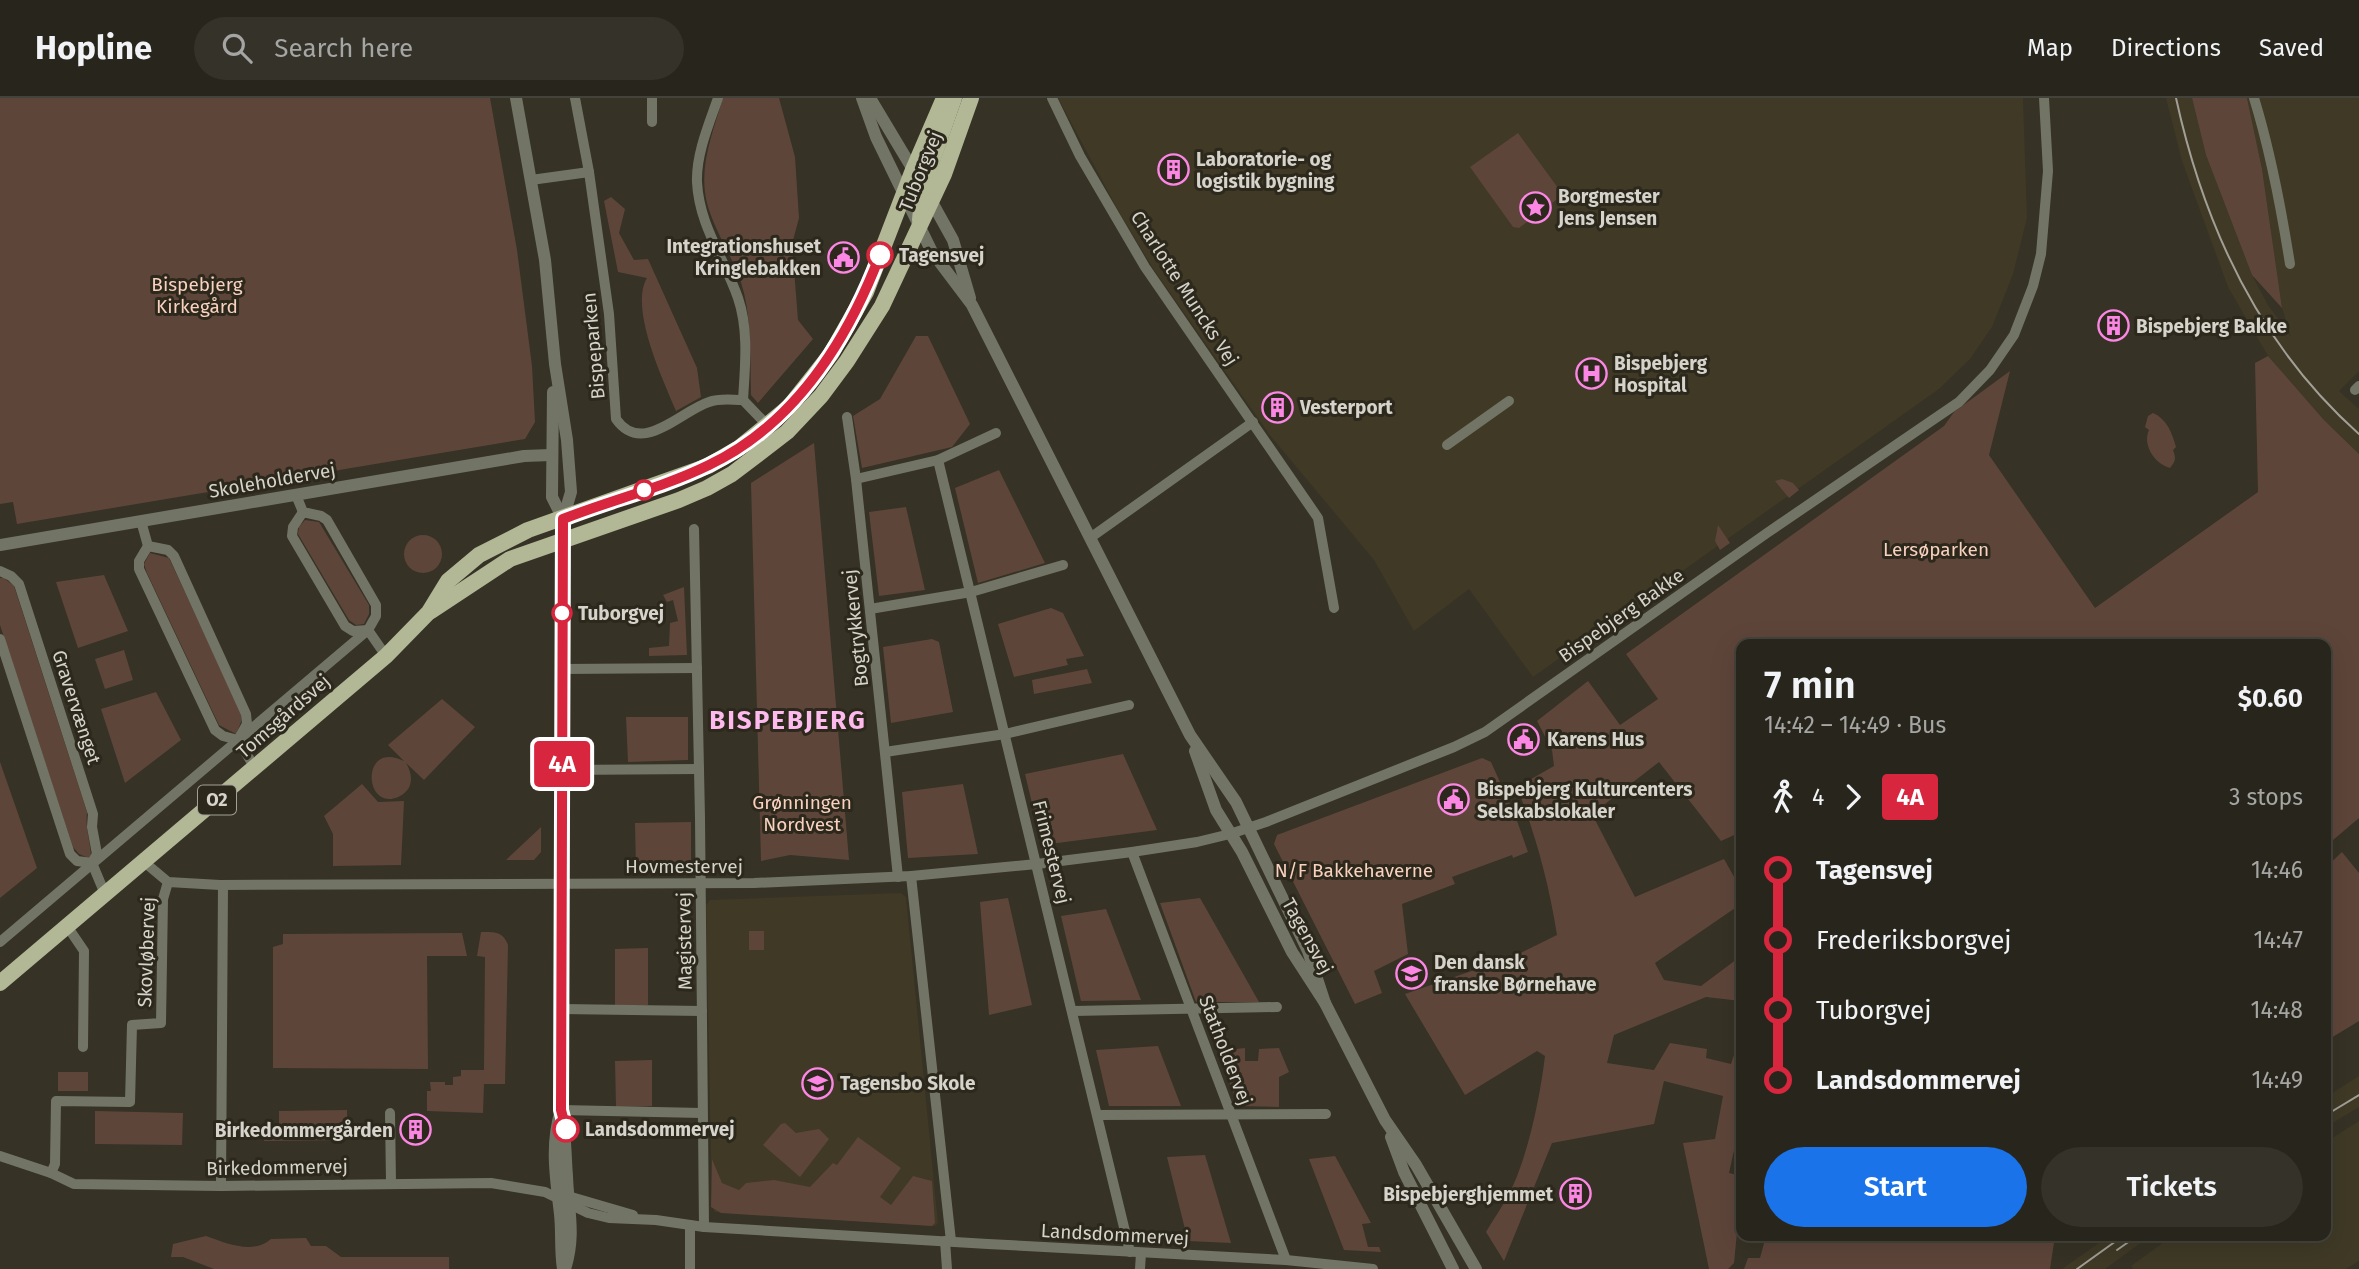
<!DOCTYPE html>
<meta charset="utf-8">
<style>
:root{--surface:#28261c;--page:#343229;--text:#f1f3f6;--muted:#a5a5a3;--line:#44433b;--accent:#1a73e8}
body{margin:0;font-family:"Fira Sans",sans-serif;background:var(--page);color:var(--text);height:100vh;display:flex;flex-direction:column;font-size:26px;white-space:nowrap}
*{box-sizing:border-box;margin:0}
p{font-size:23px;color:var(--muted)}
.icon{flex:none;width:38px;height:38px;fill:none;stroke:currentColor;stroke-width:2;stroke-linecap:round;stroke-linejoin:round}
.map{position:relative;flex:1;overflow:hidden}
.drawer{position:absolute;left:1736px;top:541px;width:595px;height:602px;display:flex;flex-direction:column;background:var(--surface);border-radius:14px;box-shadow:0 7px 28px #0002,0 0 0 2px var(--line)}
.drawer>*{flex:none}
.badge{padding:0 14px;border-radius:5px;font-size:24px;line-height:46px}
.map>.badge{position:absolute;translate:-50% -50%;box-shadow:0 0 0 4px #fff}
.legs{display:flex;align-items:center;gap:10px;height:77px;padding:0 28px;font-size:23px}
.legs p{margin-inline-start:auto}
.summary{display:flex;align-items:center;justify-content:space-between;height:119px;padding:0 28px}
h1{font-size:38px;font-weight:600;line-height:52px}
.button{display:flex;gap:14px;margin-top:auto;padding:14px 28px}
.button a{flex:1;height:80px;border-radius:42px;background:var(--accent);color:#fff;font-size:28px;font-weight:600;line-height:80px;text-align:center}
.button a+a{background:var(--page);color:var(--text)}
ul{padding:0 28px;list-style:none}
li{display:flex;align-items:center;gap:24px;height:70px;font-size:26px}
li i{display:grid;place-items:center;width:10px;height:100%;margin:0 9px;background:currentColor}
li i::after{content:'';width:18px;height:18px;margin:-9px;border:5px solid;border-radius:50%;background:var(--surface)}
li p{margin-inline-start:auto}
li:first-child i{background:linear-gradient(#0000 50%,currentColor 0)}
li:last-child i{background:linear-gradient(currentColor 50%,#0000 0)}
header{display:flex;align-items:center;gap:42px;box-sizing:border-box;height:98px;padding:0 35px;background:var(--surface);border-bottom:2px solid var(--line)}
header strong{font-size:33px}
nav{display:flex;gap:38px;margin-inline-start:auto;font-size:24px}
.search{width:490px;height:63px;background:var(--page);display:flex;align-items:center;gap:18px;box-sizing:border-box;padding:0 24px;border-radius:38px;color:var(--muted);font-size:26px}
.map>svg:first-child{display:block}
.built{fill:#3f3926}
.green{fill:#5e453a}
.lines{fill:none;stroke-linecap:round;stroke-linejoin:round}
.minor{stroke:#727565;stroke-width:10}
.tertiary{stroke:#727565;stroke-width:12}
.primary{stroke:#b2b896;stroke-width:16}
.tram{stroke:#a29f96;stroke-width:2}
.line-1-casing{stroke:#fff;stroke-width:16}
.line-1{stroke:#d7263d;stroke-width:10}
.stop-1-dot{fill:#fff;stroke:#d7263d;stroke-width:3.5}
.labels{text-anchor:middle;stroke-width:6;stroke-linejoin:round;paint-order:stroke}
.shield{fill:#2c281c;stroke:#a2a096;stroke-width:2}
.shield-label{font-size:18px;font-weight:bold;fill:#d5d3cb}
.poi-label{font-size:19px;font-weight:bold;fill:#d5d3cb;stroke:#2c281c;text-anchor:start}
.street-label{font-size:19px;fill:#d5d3cb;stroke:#2c281c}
.stop-label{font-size:19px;font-weight:bold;fill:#d5d3cb;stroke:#2c281c;text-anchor:start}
.park-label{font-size:19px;fill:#f9d1bf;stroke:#2c281c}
.district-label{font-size:26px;font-weight:bold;letter-spacing:2px;fill:#fdbaec;stroke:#2c281c}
</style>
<header>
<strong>Hopline</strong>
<div class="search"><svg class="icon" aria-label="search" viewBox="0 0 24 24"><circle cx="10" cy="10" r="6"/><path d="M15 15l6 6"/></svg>Search here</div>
<nav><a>Map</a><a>Directions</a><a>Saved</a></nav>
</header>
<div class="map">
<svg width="2359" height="1171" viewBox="0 0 2359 1171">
<rect width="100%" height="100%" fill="#363225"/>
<g class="built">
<path d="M1058 0H2023L2027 120 2013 176 1992 229 1970 261 1939 291 1533 579 1469 491 1414 533 1374 462 1269 336 1154 172 1119 114Z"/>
<path d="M2166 0H2192L2206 57 2252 177 2268 207 2291 239 2282 210 2262 71 2247 0H2359V273L2339 293 2359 311V356L2324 322 2268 258 2228 189 2182 63Z"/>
<path d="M901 795 906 799 938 1125 935 1128 715 1114 712 1109 706 807 710 802Z"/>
<path d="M2359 978V1009L2326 1029V999Z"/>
<path d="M2359 1023V1163L2346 1171H2133L2131 1168 2172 1138H2326V1044Z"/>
<path d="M2109 1138H2150L2105 1171H2062Z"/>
</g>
<g class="green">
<path d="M0 0H490L517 152 532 268 535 324 525 341 17 426 13 404 0 406Z"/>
<path d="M723 0H779L795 59 799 120 792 146 798 222 813 241 758 305 751 297C750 263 752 228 744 195 737 164 715 136 707 105 698 69 713 34 723 0Z"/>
<path d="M2192 0H2247L2262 71 2282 210 2252 177 2206 57Z"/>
<path d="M1518 35 1561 94 1560 99 1519 130 1513 129 1470 69Z"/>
<path d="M611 99 625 111 619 135 634 162 648 161 697 270 701 299 676 313C663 282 629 210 647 180L618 174 604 103Z"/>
<path d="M916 238H928L970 326 952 349 862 370 853 318 880 301Z"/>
<path d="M2268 258 2324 322 2359 356V720L2326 748V546H1741V734L1721 743 1659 664 1592 716 1635 799 1724 761 1741 791V806L1655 865 1664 882 1701 888 1741 858V903L1706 899 1614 937 1607 965 1654 972 1670 945 1707 951 1706 960 1731 966 1734 957 1741 958V1021L1729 1075 1741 1078V1114H1739L1734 1165 1728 1171H1709L1683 1045 1715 1041 1723 998 1664 983 1654 1026 1552 1045 1504 1163 1486 1134C1493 1122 1502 1109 1509 1096 1528 1059 1540 999 1545 958L1537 953 1465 997 1405 896 1512 859 1557 837C1549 786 1536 738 1517 689L1554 668 1552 652 1537 623 1588 583 1620 627 1658 601 1626 556 1944 328 1954 314 2010 273 1989 357 2095 510 2258 394 2255 265Z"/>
<path d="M2153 315C2167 321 2172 335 2176 349L2173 352C2176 360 2176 363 2170 370 2155 366 2142 347 2149 332L2145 329 2148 318Z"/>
<path d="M814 345 849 762 790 757 761 763 751 385Z"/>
<path d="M999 372 1045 465 978 485 955 390Z"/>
<path d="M1782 381 1793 385 1799 392 1789 400 1775 383Z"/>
<path d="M906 409 925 492 879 498 869 414Z"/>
<path d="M305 422 319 424 369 507V516L364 526 356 527 349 522 298 436 299 429Z"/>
<path d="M1718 427 1730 445 1720 452 1715 443Z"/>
<circle cx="423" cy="456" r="19"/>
<path d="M150 455 169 460 241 615V624L236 636 219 627 147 475 144 466Z"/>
<path d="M104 477 128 533 78 550 56 484Z"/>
<path d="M0 480H4L14 488 87 714C85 733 91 743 91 761L79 756 73 749 0 527Z"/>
<path d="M684 489 687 557 649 558V550L669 548 670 525 678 523 673 502 667 504 663 497Z"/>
<path d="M1051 510 1063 515 1084 558 1066 561 1068 567 1014 579 998 526Z"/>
<path d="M932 541 939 544 953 614 891 625 883 549Z"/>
<path d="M124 552 133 582 105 591 95 561Z"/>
<path d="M1087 571 1092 585 1034 596 1032 582Z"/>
<path d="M156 594 181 642 125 685 101 611Z"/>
<path d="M442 601 475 629 424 682 406 665C413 676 414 691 400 698 364 717 359 641 404 663L388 647Z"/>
<path d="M626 619H688V662L628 664Z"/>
<path d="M1123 656 1157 732 1042 747 1025 676Z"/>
<path d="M1482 660 1491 664 1516 720 1528 754 1513 760 1512 757 1452 779 1455 786 1402 806 1408 856 1374 873 1382 895 1355 906 1274 746 1277 737Z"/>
<path d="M0 664 37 770 0 800Z"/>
<path d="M362 686 378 704 404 703 401 767 333 768V736L324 718Z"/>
<path d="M963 686 978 756 908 760 902 694Z"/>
<path d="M691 724V762L684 768 636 770 635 725Z"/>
<path d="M541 729V754L534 762H506Z"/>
<path d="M2342 754 2359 775V923L2326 943V769Z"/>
<path d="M1008 800 1032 907 989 917 980 804Z"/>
<path d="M1200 800 1259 904H1196L1160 805Z"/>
<path d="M1106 811 1141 902 1081 903 1061 818Z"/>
<rect x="749" y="833" width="15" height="19"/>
<path d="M481 834C494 834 503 833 508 847L505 986H484L483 1015 427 1013V993H431L430 984H445V987H453V979L461 978V972H484L485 859 477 858Z"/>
<path d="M462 835 467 858H427L428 971 273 970V849L283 846V836Z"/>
<path d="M648 850V907H615V851Z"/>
<path d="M1158 948 1181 1008H1109L1096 952Z"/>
<path d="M1245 950V963H1258L1259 951 1279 950 1289 974 1279 979V1009L1238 1008 1218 953Z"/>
<path d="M652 962V1008L616 1009 615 963Z"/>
<rect x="58" y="974" width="30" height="19"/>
<path d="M347 1012V1042L264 1043V1030H279V1013Z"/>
<path d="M95 1013 183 1015 182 1047 95 1046Z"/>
<path d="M785 1025 796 1035 819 1031 829 1041 800 1079 763 1047 781 1026Z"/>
<path d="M858 1039 901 1070 880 1099 891 1107 913 1078 932 1083 935 1125 932 1128 721 1115 711 1109 712 1061 722 1085 739 1092 746 1085 774 1082 810 1089 833 1065 837 1067Z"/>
<path d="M1205 1057 1231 1145 1188 1143 1167 1059Z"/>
<path d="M1335 1058 1371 1125 1362 1126 1368 1149H1379L1381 1154 1344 1152 1309 1061Z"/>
<path d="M206 1138C226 1145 253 1157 271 1141L306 1140 311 1148H326L341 1159H449V1171H214L183 1159H171L173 1146Z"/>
<path d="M1766 1138H2055L2050 1171H1744L1748 1160H1760Z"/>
</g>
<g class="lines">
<g class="minor">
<path d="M575 0 589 74"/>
<path d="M718 0C709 26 696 56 697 84 699 127 724 160 738 200 749 232 745 269 743 302"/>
<path d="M1052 0 1080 58 1145 169 1318 420 1334 510"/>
<path d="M2254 0C2271 55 2281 109 2290 166"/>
<path d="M652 24V0"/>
<path d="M531 82 589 74 609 216 616 321C642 358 679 314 709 304 720 300 731 302 743 302L768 328"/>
<path d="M2355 292 2359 288"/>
<path d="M847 319 856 381 898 779"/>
<path d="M1447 347 1509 303"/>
<path d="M938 362 1130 1154"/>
<path d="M856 381 938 362 996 335"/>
<path d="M296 397 303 414 321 418 327 422 376 507V518L368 532 386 558"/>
<path d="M303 414 293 429 292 438 345 528 353 533 368 532"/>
<path d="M141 423 148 448 168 452 174 458 246 616 247 626 238 642 255 670"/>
<path d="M694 431 700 720 704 1129"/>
<path d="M1090 440 1253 324"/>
<path d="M148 448 139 463V471L215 632 223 638 238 642"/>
<path d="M0 473 11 478 19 486 93 716 92 729 97 756 92 765 105 796"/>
<path d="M870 511 971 494 1063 467"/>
<path d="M0 541 70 756 77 763 92 765"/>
<path d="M562 571 697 570"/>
<path d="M885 654 1005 636 1129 607"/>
<path d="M562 672 699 671"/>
<path d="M1132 754 1286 1162"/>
<path d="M143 763 168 784 220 787 754 785 911 778 1037 766 1132 754 1197 744 1230 736 1266 724 1454 649 1485 634 1767 435 1959 304 1990 272 2014 237 2033 188 2041 156 2048 73 2044 0"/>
<path d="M911 778 951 1143"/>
<path d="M67 828 84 853 83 949"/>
<path d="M0 844 368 532"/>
<path d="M562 911 702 913"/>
<path d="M1073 913 1277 909"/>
<path d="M561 1012 702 1015"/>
<path d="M390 1015 391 1085"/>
<path d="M1098 1017 1326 1016"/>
<path d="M0 1058 51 1075 74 1086 221 1088 491 1085 545 1094 588 1115 609 1120 656 1122 704 1129 988 1146 1286 1162 1373 1171"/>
<path d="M51 1075 55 1066 56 1003 130 1004 132 927 161 925 163 801 168 784"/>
<path d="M221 1088 223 787"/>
<path d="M561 1096 633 1117"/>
<path d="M945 1143 947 1171"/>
<path d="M690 1171V1127"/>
<path d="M1140 1171 1141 1155"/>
</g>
<g class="tertiary">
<path d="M516 0 545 162 555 266 567 342 571 394 563 421 561 1012C566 1034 565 1055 567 1078 568 1111 576 1137 565 1171"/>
<path d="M862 0 876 39 932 154 972 207 1190 637 1236 704 1308 853 1325 905"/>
<path d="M870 0 915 75"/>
<path d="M928 97 953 142 970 200"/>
<path d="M553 294 552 399 563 421"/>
<path d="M0 447 524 358 551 357"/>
<path d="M1195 653 1216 712 1242 754 1292 854 1325 905 1385 1022 1416 1067 1476 1171"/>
<path d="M561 1012C550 1047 556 1081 560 1116 562 1134 560 1153 563 1171"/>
<path d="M1391 1039 1404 1074 1453 1171"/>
</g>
<g class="primary">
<path d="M920 122 923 89 954 0"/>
<path d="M431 513 510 461 679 402 707 390 732 376 787 334 821 298 847 263 882 208 944 76 971 0"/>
<path d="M0 885 386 558 429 514 448 483 479 457 528 432 708 368 739 350 789 309 831 256 866 194 913 72 944 0"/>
</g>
<g class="tram">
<path d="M2176 0C2204 128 2259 247 2359 336"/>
<path d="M2326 1017 2359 997"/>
<path d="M2117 1152 2137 1138"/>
<path d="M2077 1171 2123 1138"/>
</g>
</g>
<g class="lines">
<defs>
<path id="line-1" d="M566 1031 561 1012 563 421C611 402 662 390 709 367 795 326 847 243 880 157"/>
</defs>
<use href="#line-1" class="line-1-casing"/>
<use href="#line-1" class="line-1"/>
</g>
<defs>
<symbol id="building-ring" viewBox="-11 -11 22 22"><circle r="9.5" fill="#2c281c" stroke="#fc86e4" stroke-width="1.5"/><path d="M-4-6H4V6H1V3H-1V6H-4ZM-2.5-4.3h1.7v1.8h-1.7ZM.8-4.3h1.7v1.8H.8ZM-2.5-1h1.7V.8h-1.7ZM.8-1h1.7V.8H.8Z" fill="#fc86e4"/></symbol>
<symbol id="sight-ring" viewBox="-11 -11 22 22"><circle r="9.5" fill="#2c281c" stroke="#fc86e4" stroke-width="1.5"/><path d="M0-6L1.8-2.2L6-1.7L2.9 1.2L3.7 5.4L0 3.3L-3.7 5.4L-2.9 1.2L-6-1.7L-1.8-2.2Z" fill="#fc86e4"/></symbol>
<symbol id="civic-ring" viewBox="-11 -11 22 22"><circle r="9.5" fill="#2c281c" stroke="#fc86e4" stroke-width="1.5"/><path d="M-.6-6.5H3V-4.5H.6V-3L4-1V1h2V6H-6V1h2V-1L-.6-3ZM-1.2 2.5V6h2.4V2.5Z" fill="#fc86e4"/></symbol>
<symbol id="hospital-ring" viewBox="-11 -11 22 22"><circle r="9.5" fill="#2c281c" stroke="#fc86e4" stroke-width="1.5"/><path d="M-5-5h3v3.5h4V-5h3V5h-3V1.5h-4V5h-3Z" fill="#fc86e4"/></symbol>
<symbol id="school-ring" viewBox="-11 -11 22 22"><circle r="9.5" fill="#2c281c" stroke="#fc86e4" stroke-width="1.5"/><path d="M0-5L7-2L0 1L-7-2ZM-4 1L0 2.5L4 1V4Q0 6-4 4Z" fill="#fc86e4"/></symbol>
</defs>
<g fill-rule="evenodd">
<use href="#building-ring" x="1156" y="54" width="35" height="35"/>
<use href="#sight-ring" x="1518" y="92" width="35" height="35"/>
<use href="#civic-ring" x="826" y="142" width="35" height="35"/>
<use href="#building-ring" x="2096" y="210" width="35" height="35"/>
<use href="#hospital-ring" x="1574" y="258" width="35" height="35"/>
<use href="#building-ring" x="1260" y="292" width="35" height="35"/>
<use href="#civic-ring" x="1506" y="624" width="35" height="35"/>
<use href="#civic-ring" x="1436" y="684" width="35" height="35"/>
<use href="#school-ring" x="1394" y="858" width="35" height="35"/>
<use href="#school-ring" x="800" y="968" width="35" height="35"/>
<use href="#building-ring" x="398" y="1014" width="35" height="35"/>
<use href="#building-ring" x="1558" y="1078" width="35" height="35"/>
</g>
<g class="stop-1-dot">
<circle cx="880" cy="157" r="12"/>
<circle cx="644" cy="392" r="9"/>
<circle cx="562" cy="515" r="9"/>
<circle cx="566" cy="1031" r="12"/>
</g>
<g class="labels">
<rect class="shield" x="198" y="687.5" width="38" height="29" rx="5"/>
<g class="shield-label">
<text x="217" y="708">O2</text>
</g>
<g class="poi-label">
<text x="1196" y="68">Laboratorie- og<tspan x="1196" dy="22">logistik bygning</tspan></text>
<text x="1558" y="105">Borgmester<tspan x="1558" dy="22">Jens Jensen</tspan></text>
<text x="821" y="155" text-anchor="end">Integrationshuset<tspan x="821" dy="22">Kringlebakken</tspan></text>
<text x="2136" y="235">Bispebjerg Bakke</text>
<text x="1614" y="272">Bispebjerg<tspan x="1614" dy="22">Hospital</tspan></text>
<text x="1300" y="316">Vesterport</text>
<text x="1547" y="648">Karens Hus</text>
<text x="1477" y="698">Bispebjerg Kulturcenters<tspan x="1477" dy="22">Selskabslokaler</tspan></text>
<text x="1434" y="871">Den dansk<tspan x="1434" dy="22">franske Børnehave</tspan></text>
<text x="840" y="992">Tagensbo Skole</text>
<text x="393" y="1039" text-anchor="end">Birkedommergården</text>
<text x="1553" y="1103" text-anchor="end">Bispebjerghjemmet</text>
</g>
<g class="street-label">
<text transform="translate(920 73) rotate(-68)" y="7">Tuborgvej</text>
<text transform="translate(1185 190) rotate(57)" y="7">Charlotte Muncks Vej</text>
<text transform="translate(593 248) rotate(-95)" y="7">Bispeparken</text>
<text transform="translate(272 382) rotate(-10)" y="7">Skoleholdervej</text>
<text transform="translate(1621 517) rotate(-35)" y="7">Bispebjerg Bakke</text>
<text transform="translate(855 530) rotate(-96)" y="7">Bogtrykkervej</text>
<text transform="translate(77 609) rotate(72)" y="7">Gravervænget</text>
<text transform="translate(283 618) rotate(-41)" y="7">Tomsgårdsvej</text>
<text transform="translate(1052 754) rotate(76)" y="7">Frimestervej</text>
<text x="684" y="775">Hovmestervej</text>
<text transform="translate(1308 838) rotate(61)" y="7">Tagensvej</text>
<text transform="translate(684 843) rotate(-91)" y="7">Magistervej</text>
<text transform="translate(146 854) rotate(-88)" y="7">Skovløbervej</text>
<text transform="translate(1226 952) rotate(69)" y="7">Statholdervej</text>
<text transform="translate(277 1069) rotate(-1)" y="7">Birkedommervej</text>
<text transform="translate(1115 1136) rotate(3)" y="7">Landsdommervej</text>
</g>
<g class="stop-label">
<text x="899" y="164">Tagensvej</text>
<text x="578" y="522">Tuborgvej</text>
<text x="585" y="1038">Landsdommervej</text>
</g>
<g class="park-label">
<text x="197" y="193">Bispebjerg<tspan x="197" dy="22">Kirkegård</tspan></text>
<text x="1936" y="458">Lersøparken</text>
<text x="802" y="711">Grønningen<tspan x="802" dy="22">Nordvest</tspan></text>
<text x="1354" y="779">N/F Bakkehaverne</text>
</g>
<g class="district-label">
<text x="788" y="631">BISPEBJERG</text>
</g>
</g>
</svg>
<b class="badge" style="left:562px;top:666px;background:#d7263d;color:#fff">4A</b>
<section class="drawer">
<div class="summary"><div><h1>7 min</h1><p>14:42 – 14:49 · Bus</p></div><b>$0.60</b></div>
<div class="legs"><svg class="icon" aria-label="walk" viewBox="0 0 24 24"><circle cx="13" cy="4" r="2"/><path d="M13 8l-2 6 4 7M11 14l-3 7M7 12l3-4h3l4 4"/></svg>4<svg class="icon" aria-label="forward" viewBox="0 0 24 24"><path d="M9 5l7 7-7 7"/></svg><b class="badge" style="background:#d7263d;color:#fff">4A</b><p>3 stops</p></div>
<ul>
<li><i style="color:#d7263d"></i><b>Tagensvej</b><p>14:46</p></li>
<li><i style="color:#d7263d"></i><span>Frederiksborgvej</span><p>14:47</p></li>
<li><i style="color:#d7263d"></i><span>Tuborgvej</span><p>14:48</p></li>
<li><i style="color:#d7263d"></i><b>Landsdommervej</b><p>14:49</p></li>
</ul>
<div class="button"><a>Start</a><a>Tickets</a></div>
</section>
</div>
